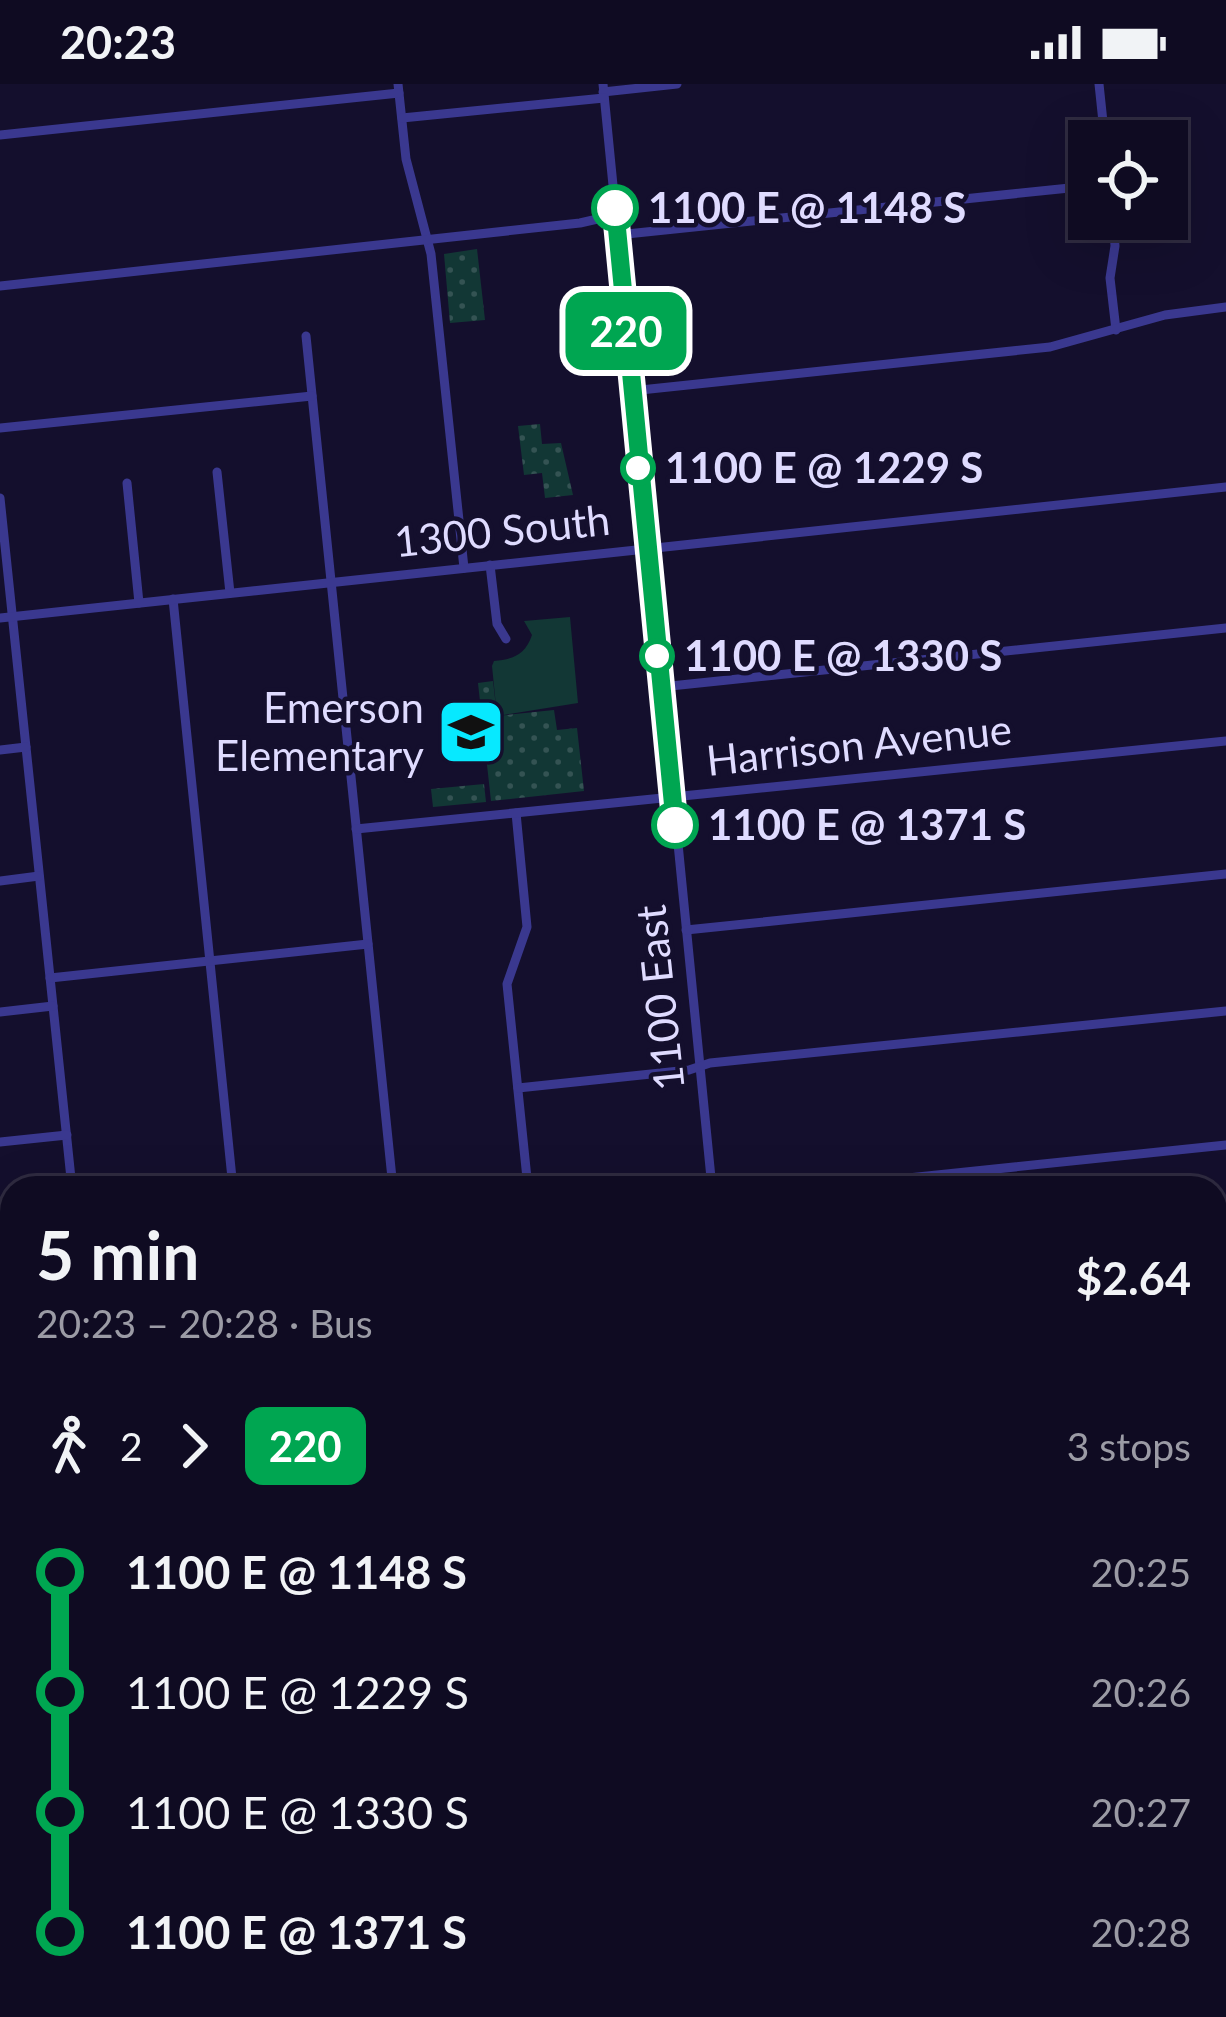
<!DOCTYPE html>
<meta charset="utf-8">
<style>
:root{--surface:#0f0b22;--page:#1d192f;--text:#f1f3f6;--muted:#9b9ba5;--line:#2f2b40}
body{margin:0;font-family:Lato,sans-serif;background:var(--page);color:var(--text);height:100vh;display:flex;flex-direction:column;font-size:45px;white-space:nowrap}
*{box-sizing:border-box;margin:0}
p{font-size:39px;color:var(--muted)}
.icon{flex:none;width:66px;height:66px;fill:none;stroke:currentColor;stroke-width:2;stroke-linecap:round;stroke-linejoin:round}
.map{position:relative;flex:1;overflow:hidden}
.drawer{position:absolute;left:0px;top:1092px;width:1227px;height:843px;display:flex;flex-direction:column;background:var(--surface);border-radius:36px 36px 0 0;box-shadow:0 12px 48px #0002,0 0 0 3px var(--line)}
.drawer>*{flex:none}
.badge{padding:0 24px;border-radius:18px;font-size:42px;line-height:78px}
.buttons{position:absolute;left:1068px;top:36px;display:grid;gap:24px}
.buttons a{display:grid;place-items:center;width:120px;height:120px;border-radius:0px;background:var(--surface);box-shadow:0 12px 48px #0002,0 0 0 3px var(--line);font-size:60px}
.map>.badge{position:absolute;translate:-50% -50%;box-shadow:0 0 0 6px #fff}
.legs{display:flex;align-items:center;gap:18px;height:132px;padding:0 36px;font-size:39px}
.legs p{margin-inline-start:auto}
.overview{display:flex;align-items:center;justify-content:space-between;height:204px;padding:0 36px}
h1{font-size:66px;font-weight:700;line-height:90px}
ul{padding:0 36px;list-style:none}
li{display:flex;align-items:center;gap:42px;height:120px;font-size:45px}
li i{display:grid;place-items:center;width:18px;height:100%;margin:0 15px;background:currentColor}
li i::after{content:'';width:30px;height:30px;margin:-15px;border:9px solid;border-radius:50%;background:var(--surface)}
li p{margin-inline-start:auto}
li:first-child i{background:linear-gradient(#0000 50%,currentColor 0)}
li:last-child i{background:linear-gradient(currentColor 50%,#0000 0)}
.status{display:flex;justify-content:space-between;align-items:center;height:84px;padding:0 60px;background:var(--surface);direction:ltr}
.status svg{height:33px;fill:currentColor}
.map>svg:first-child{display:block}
.green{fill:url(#green-dots)}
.pitch{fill:#123735}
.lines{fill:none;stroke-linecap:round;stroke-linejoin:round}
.stream{stroke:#092552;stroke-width:3}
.minor{stroke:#3a388f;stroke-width:9}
.line-1-casing{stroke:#fff;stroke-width:27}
.line-1{stroke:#00a651;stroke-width:18}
.stop-1-dot{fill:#fff;stroke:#00a651;stroke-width:6}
.labels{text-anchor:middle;stroke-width:9;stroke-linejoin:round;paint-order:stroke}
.stop-label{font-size:42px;font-weight:bold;fill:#dfdbff;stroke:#140f2d;text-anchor:start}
.street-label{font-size:42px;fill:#dfdbff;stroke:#140f2d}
.poi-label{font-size:42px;fill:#dfdbff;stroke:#140f2d;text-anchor:end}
</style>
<div class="status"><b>20:23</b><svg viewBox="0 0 49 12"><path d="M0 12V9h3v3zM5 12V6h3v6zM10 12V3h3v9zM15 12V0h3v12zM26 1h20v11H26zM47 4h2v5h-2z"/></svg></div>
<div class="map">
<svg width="1226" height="1933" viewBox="0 0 1226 1933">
<defs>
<pattern id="green-dots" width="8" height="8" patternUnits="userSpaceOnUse" patternTransform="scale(3)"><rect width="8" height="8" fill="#123735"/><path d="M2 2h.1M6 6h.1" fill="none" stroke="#345353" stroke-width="1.8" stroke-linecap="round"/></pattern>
</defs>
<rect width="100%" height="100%" fill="#140f2d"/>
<g class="green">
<path d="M477 165 485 236 450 239 444 170Z"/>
<path d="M540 340 542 360 561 359 573 411 545 414 542 389 524 391 518 342Z"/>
<path d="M493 597 497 632 554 626 557 646 577 644 584 707 491 717 478 599Z"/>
<path d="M484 700 486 718 433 723 431 705Z"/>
</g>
<g class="pitch">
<path d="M570 533 578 619 497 632 492 582 494 577C514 575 525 571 532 551L524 537Z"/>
<path d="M1102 1923H1192L1193 1933H1103Z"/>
</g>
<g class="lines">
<path class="stream" d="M895 1923 897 1933"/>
<g class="minor">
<path d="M398 0 406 75 431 170 464 484"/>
<path d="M603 0 712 1104"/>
<path d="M1099 0 1105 57"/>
<path d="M603 8 677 0"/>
<path d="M402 34 604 14"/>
<path d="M0 51 399 9"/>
<path d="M1113 135 1115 162 1110 194 1116 246"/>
<path d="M617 151 1089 102"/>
<path d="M0 202 580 139 615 131"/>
<path d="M306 252 393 1104"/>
<path d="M631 307 1050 263 1165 231 1226 223"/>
<path d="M0 344 312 312"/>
<path d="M217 388 230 509"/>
<path d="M127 399 139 519"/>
<path d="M0 414 72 1104"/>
<path d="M490 481 497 540 506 555"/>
<path d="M173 515 233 1104"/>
<path d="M0 534 1226 403"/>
<path d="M661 603 1226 544"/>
<path d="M0 666 26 663"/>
<path d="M516 729 527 843 507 900 528 1104"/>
<path d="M356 745 1226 657"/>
<path d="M0 797 39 792"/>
<path d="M686 846 1226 790"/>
<path d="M50 894 368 860"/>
<path d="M0 928 53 922"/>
<path d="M518 1004 689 986 710 979 1226 927"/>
<path d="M0 1058 67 1051"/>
<path d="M812 1104 1226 1061"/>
<path d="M1215 1180 1226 1179"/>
<path d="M0 1187 12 1186"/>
<path d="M1215 1296 1226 1295"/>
<path d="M0 1303 12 1302"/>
<path d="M1215 1363 1226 1361"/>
<path d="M0 1420 12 1419"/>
<path d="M1215 1479 1226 1478"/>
<path d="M0 1586 12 1584"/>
<path d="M1215 1601 1226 1600"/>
<path d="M0 1729 12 1728"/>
<path d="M158 1923 159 1933"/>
<path d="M478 1923 479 1933"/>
<path d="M1054 1923 1055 1933"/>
<path d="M0 1928 1 1933"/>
<path d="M765 1933 797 1930"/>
</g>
</g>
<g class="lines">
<defs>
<path id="line-1" d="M615 124 675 741"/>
</defs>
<use href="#line-1" class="line-1-casing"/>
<use href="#line-1" class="line-1"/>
</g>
<defs>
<symbol id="school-square" viewBox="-11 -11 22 22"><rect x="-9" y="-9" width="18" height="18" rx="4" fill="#07e9ff" stroke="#140f2d"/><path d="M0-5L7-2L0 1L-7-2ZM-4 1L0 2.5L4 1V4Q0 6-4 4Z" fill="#111"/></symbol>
</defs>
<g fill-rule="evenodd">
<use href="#school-square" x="433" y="610" width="76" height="76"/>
</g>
<g class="stop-1-dot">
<circle cx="615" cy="124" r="21"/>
<circle cx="638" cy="384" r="15"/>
<circle cx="657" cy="572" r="15"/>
<circle cx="675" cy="741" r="21"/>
</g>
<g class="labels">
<g class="stop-label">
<text x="648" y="139">1100 E @ 1148 S</text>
<text x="665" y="399">1100 E @ 1229 S</text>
<text x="684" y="587">1100 E @ 1330 S</text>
<text x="708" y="756">1100 E @ 1371 S</text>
</g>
<g class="street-label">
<text transform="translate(502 447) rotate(-6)" y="15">1300 South</text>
<text transform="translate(859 661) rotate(-6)" y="15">Harrison Avenue</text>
<text transform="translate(660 914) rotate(-96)" y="15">1100 East</text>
</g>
<g class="poi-label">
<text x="424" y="639">Emerson<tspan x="424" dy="48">Elementary</tspan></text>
</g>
</g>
</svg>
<div class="buttons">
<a><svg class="icon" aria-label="locate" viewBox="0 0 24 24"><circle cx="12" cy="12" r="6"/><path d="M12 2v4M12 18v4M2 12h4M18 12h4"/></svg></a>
</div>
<b class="badge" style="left:626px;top:247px;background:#00a651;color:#fff">220</b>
<section class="drawer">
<div class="overview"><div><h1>5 min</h1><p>20:23 – 20:28 · Bus</p></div><b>$2.64</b></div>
<div class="legs"><svg class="icon" aria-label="walk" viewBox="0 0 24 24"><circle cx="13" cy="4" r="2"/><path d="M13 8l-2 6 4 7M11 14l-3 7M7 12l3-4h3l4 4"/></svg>2<svg class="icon" aria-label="forward" viewBox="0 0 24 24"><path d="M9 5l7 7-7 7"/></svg><b class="badge" style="background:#00a651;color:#fff">220</b><p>3 stops</p></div>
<ul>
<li><i style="color:#00a651"></i><b>1100 E @ 1148 S</b><p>20:25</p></li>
<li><i style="color:#00a651"></i><span>1100 E @ 1229 S</span><p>20:26</p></li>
<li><i style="color:#00a651"></i><span>1100 E @ 1330 S</span><p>20:27</p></li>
<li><i style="color:#00a651"></i><b>1100 E @ 1371 S</b><p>20:28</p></li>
</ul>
</section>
</div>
